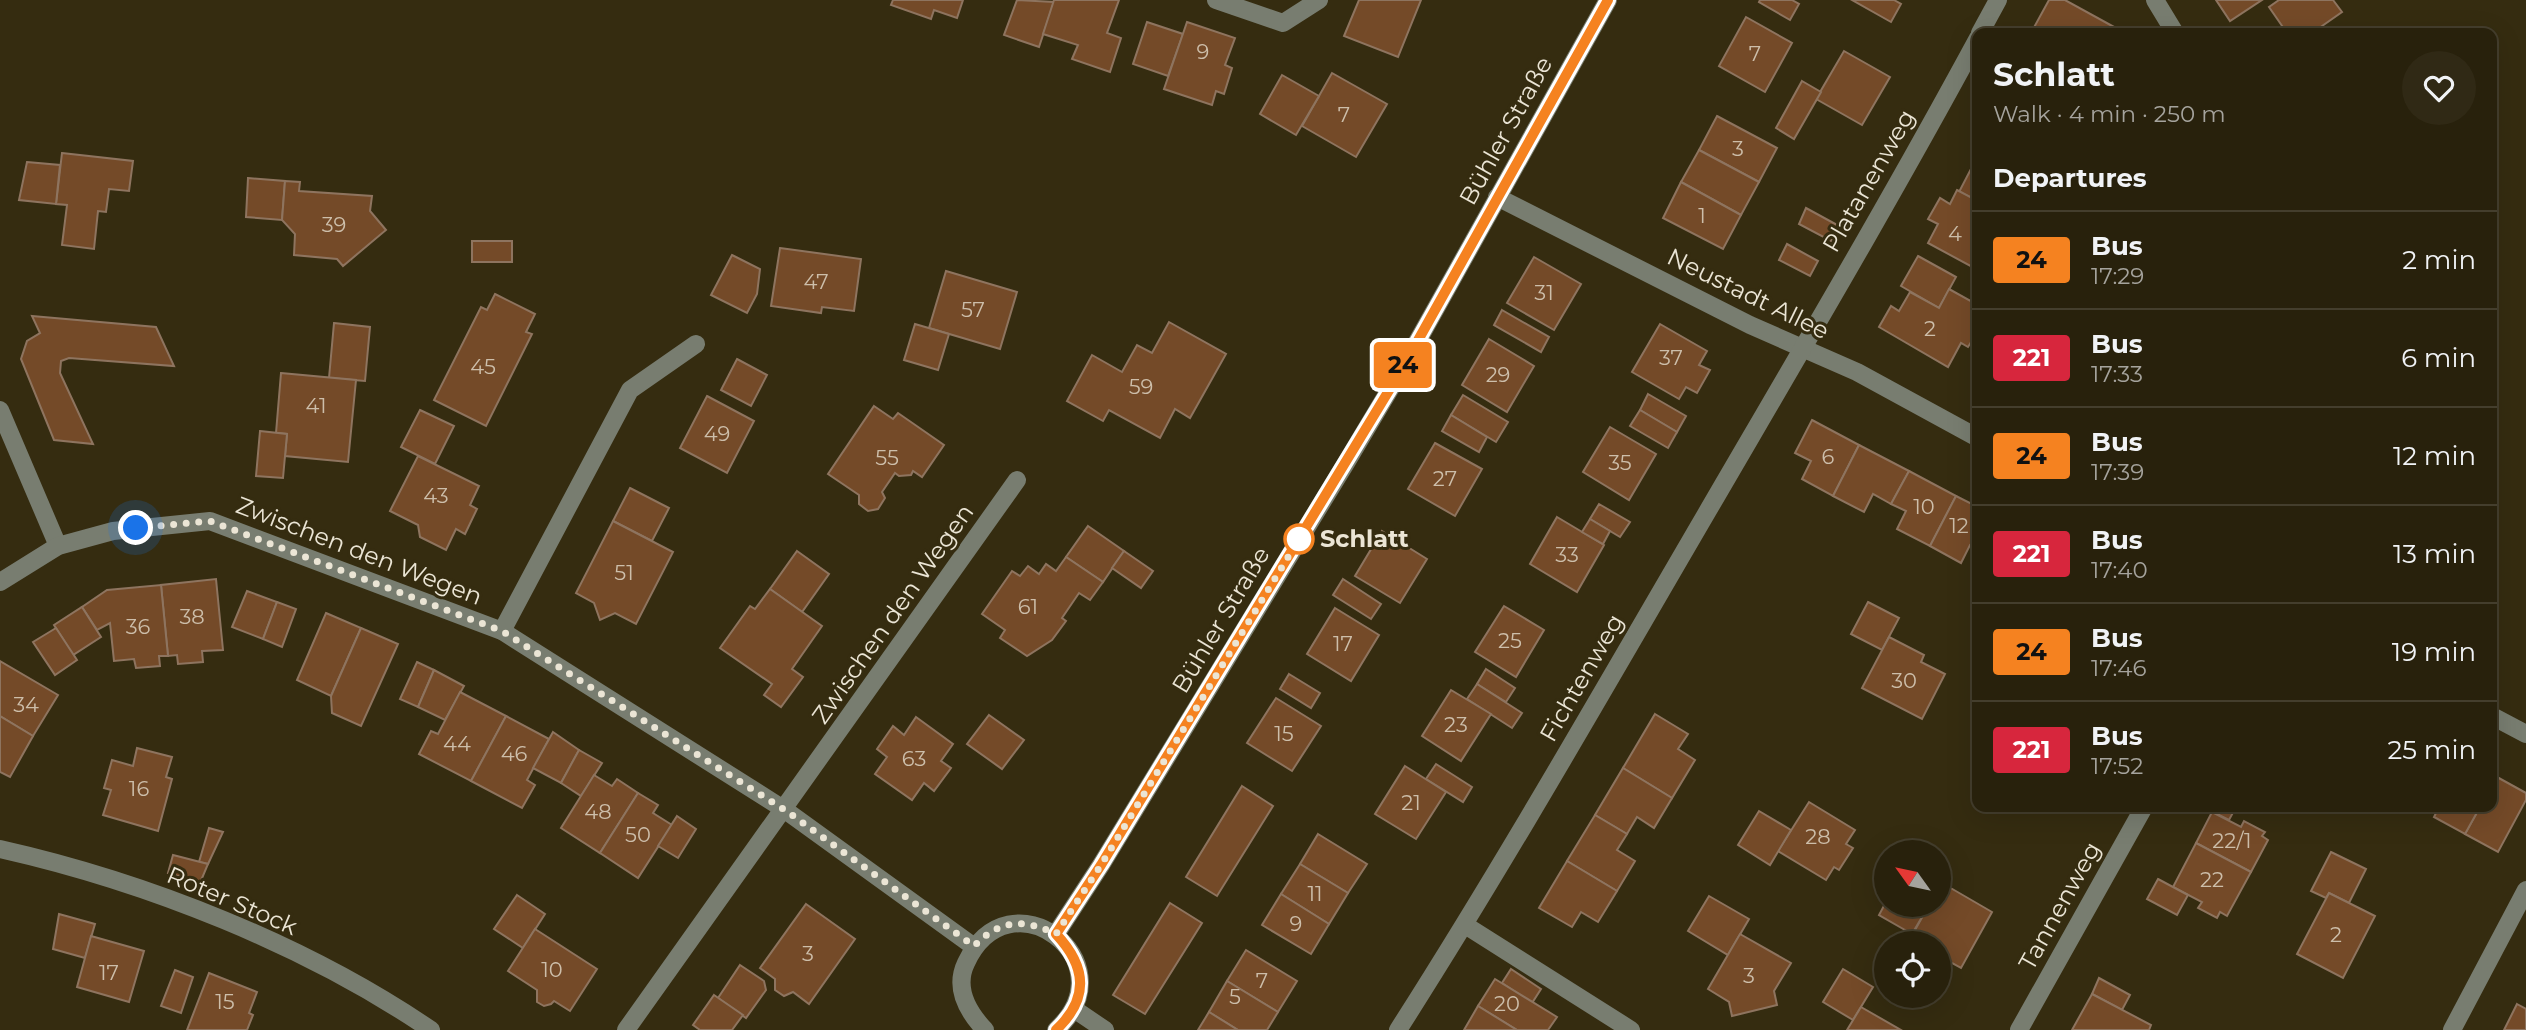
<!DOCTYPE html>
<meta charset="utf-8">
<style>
:root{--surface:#28210c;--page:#302915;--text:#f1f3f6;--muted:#a5a39d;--line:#443e2d}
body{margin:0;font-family:Montserrat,sans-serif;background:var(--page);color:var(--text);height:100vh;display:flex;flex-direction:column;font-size:26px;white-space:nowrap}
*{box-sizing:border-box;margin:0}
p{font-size:23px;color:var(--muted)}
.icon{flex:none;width:38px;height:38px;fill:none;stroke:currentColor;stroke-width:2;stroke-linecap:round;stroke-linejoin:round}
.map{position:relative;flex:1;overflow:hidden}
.drawer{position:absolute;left:1972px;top:28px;width:525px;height:784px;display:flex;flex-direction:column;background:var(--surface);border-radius:14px;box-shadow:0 7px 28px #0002,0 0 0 2px var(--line)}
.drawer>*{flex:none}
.badge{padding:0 14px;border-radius:5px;font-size:24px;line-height:46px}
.needle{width:46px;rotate:303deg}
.buttons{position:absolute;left:1874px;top:840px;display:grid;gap:14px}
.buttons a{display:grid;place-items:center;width:77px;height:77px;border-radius:50%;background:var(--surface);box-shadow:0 7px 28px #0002,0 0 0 2px var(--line);font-size:35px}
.you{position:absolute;width:35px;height:35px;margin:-18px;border:5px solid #fff;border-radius:50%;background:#1a73e8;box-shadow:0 0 0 10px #1a73e833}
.map>.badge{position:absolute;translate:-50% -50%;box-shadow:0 0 0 4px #fff}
h2{padding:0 21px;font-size:26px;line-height:63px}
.round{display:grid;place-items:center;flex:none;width:74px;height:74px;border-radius:37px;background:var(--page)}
.headline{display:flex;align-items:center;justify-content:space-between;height:119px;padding:0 21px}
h1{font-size:33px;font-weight:700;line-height:52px}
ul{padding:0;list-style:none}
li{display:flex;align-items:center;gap:21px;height:98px;padding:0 21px;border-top:2px solid var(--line)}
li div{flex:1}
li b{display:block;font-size:26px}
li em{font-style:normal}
li .badge{min-width:77px;font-weight:700;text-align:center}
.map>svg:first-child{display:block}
.building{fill:#744a28;stroke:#8e745f;stroke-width:2}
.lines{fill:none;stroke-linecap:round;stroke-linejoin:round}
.minor{stroke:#787d70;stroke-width:18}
.line-casing{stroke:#fff;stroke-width:16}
.line{stroke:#f58220;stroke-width:10}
.walk{stroke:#ebe5d5;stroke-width:7;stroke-dasharray:0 12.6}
.stop-dot{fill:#fff;stroke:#f58220;stroke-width:3.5}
.labels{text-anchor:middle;stroke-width:6;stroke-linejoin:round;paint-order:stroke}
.number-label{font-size:21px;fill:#cdbeaa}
.street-label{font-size:24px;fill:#ebe5d5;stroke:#352c10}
.stop-label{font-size:24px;font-weight:bold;fill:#ebe5d5;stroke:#352c10;text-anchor:start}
</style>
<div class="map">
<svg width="2526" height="1030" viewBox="0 0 2526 1030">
<rect width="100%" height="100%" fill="#352c10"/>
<g class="building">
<path d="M893 0H963L957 18 934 10 931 19 891 5Z"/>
<path d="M1017 0 1054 2 1039 47 1004 35Z"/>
<path d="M1054 0H1119L1107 33 1121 38 1110 72 1072 59 1078 45 1043 34Z"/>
<path d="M1359 0H1421L1398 57 1344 36Z"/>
<path d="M1760 0H1792L1799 4 1790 20 1759 2Z"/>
<path d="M1852 0H1894L1901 4 1891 22Z"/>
<path d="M2049 0H2065L2125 33H2037L2032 31Z"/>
<path d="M2216 0H2262L2230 21Z"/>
<path d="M2279 0H2333L2342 12 2312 33H2287L2269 7Z"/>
<path d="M1746 17 1792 43 1765 92 1719 66Z"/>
<path d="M1147 22 1183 34 1168 76 1133 64Z"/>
<path d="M1187 22 1235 38 1225 65 1232 68 1224 94 1216 91 1212 105 1164 89Z"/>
<path d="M1844 51 1890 77 1862 125 1816 99Z"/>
<path d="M1332 73 1387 104 1356 157 1302 126Z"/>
<path d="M1282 75 1319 96 1296 135 1260 114Z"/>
<path d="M1802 81 1821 92 1794 139 1776 128Z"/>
<path d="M1717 116 1777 148 1759 182 1699 150Z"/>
<path d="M1699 150 1759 182 1741 215 1681 182Z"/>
<path d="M62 153 133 161 129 191 109 189 106 212 98 211 94 249 62 245 67 205 56 204Z"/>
<path d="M27 162 60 165 56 204 19 200Z"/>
<path d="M1971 169 1978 173V201L1959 192Z"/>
<path d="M248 178 285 181 282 220 246 217Z"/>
<path d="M285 181 300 182 299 191 372 196 370 211 386 230 343 266 337 259 294 255 295 234 282 220Z"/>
<path d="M1681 182 1741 215 1723 249 1663 218Z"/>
<path d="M1957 190 1978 201V270L1928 243 1938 224 1928 219 1940 198 1950 204Z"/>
<path d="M1806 208 1839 226 1831 241 1799 224Z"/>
<rect x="472" y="241" width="40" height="21"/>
<path d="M1787 244 1818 261 1810 276 1779 260Z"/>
<path d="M780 248 861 259 854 311 822 307 821 313 771 306Z"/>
<path d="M732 255 760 269 757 294 747 313 711 295Z"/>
<path d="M1918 256 1956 277 1939 308 1901 286Z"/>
<path d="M1534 257 1581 284 1554 330 1507 303Z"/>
<path d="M946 271 1017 292 1000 349 929 328Z"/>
<path d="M1949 289 1978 305V331L1968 347 1961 343 1948 367 1879 327 1891 306 1899 311 1910 292 1939 308Z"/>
<path d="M495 294 535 314 526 332 532 334 486 426 434 400 481 307 487 310Z"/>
<path d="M1502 310 1549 337 1541 352 1494 325Z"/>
<path d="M32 316 156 327 174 366 69 358 61 361 60 373 93 444 54 440 21 359 27 341 40 333Z"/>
<path d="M1169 322 1226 354 1190 418 1175 409 1160 438 1109 410 1103 421 1067 401 1092 355 1122 372 1137 345 1152 353Z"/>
<path d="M334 323 370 327 365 381 329 378Z"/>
<path d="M915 324 949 334 938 370 904 360Z"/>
<path d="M1660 324 1707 351 1699 365 1710 370 1697 393 1686 387 1679 399 1632 372Z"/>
<path d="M1489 339 1534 366 1507 412 1462 385Z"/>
<path d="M737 359 767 375 751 406 721 390Z"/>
<path d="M281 373 356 380 348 462 285 456 287 434 276 433Z"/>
<path d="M1648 394 1686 416 1677 432 1640 410Z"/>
<path d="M1463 395 1508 422 1496 442 1451 415Z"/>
<path d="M707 396 754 421 727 473 680 448Z"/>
<path d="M874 406 893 419 898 413 944 445 922 477 913 471 911 475 899 476 895 473 882 492 885 498 878 509 868 511 859 504V495L828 474Z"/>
<path d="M420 410 454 426 435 464 401 447Z"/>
<path d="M1640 410 1677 432 1668 448 1630 426Z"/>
<path d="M1451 415 1487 437 1479 452 1442 431Z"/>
<path d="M1812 420 1859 445 1833 496 1802 479 1811 461 1795 453Z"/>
<path d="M1610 427 1656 454 1629 500 1583 472Z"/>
<path d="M260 431 287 434 283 478 256 476Z"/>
<path d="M1435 443 1482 469 1455 516 1408 489Z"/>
<path d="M1859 445 1909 471 1891 504 1873 494 1864 512 1833 496Z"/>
<path d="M418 456 479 486 470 505 477 509 465 534 456 529 446 550 420 537 418 525 390 511Z"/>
<path d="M1909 471 1956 496 1930 546 1897 529 1906 511 1891 504Z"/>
<path d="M630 488 669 508 652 541 613 521Z"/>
<path d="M1956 496 1978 507V549L1970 545 1961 563 1930 546Z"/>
<path d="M1599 504 1630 522 1620 537 1590 519Z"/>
<path d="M1557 517 1604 545 1577 592 1530 564Z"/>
<path d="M1590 519 1610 531 1603 544 1582 532Z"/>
<path d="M613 521 673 552 636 624 615 613 600 620 594 603 576 593Z"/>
<path d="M1088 526 1124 551 1103 582 1066 557Z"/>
<path d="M1382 531 1427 559 1400 603 1355 576Z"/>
<path d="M797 551 829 574 802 612 770 589Z"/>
<path d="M1124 551 1153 571 1141 588 1112 568Z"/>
<path d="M1066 557 1103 582 1090 600 1079 593 1062 618 1066 621 1052 640 1027 656 1000 638 1005 630 982 614 1012 571 1020 576 1028 566 1039 574 1046 564 1056 571Z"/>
<path d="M216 579 223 650 202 651 203 662 178 664 177 655 168 656 161 585Z"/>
<path d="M1343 579 1381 604 1371 619 1333 595Z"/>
<path d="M161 585 168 656H159L160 666 136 668 134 659 114 661 110 623 97 630 82 607 107 590Z"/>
<path d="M770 589 822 626 792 669 803 677 781 707 764 695 772 684 720 648 750 606 755 609Z"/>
<path d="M247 591 277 602 263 639 232 627Z"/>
<path d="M277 602 296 609 282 647 263 639Z"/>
<path d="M1868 602 1899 618 1882 650 1851 634Z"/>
<path d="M1504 606 1544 630 1516 677 1475 652Z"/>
<path d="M82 607 101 637 73 655 54 625Z"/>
<path d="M1335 608 1379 635 1351 681 1307 654Z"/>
<path d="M326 613 361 628 331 696 297 680Z"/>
<path d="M56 628 77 660 55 675 33 642Z"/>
<path d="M361 628 398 644 361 726 332 713 331 696Z"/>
<path d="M1889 637 1924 655 1921 662 1945 674 1922 719 1862 688Z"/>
<path d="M0 661 58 695 33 736 0 716Z"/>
<path d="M417 662 434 670 418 707 400 699Z"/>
<path d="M1486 669 1515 688 1506 702 1477 684Z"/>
<path d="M434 670 464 686 445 720 418 707Z"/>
<path d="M1289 674 1320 693 1311 708 1280 689Z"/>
<path d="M1477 684 1522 713 1512 728 1467 699Z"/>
<path d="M1451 690 1491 714 1461 761 1422 736Z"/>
<path d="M460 692 506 716 471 781 419 754 431 731 438 734Z"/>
<path d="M1276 698 1321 726 1292 771 1247 743Z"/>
<path d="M1655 714 1688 734 1678 749 1695 760 1672 798 1623 768Z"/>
<path d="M989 715 1024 740 1002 769 967 744Z"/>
<path d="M0 716 33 736 10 777 0 772Z"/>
<path d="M506 716 549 739 527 780 535 785 522 808 471 781Z"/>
<path d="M916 717 953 744 941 761 951 768 934 791 924 783 912 800 875 774 887 757 877 749 893 726 904 735Z"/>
<path d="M553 732 579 750 561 783 533 768Z"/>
<path d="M137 748 172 757 166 777 172 779 158 831 103 815 111 790 104 788 112 760 133 766Z"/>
<path d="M579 750 602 763 581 796 561 783Z"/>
<path d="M1436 764 1472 787 1463 802 1426 779Z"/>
<path d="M1405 766 1446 792 1416 839 1375 814Z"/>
<path d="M1623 768 1672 798 1654 828 1637 817 1627 834 1595 815Z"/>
<path d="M594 775 612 786 617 779 638 793 600 853 561 828Z"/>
<path d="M2497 777 2526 793V800L2498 852 2465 834 2480 807H2492V786Z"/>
<path d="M1242 786 1273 806 1217 896 1186 877Z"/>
<path d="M638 793 658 805 653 813 672 825 638 878 600 853Z"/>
<path d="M1809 802 1855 830 1846 844 1853 848 1839 870 1834 867 1826 880 1778 851Z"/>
<path d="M2203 807H2236L2229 820Z"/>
<path d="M2439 807H2480L2465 834 2434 817Z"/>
<path d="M1759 811 1791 830 1770 865 1738 845Z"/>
<path d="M2212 812 2241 827 2244 821 2265 832 2262 836 2268 840 2251 872 2196 843Z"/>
<path d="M1595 815 1627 834 1617 850 1635 861 1617 891 1567 861Z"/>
<path d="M677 816 696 829 678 858 658 846Z"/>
<path d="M209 828 223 832 208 864 199 862Z"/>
<path d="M1318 834 1367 864 1348 893 1300 864Z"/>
<path d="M2196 843 2251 872 2227 916 2220 912 2217 918 2198 908 2202 902 2173 887Z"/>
<path d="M2331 852 2366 869 2349 903 2329 893 2326 898 2311 891Z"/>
<path d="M173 855 208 864 200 883 168 873Z"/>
<path d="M1567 861 1617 891 1598 922 1581 912 1572 927 1539 908Z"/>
<path d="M1300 864 1348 893 1329 924 1281 894Z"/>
<path d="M2158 879 2188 895 2177 915 2147 899Z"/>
<path d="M1942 883 1992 912 1961 968 1939 956V943H1917L1910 939 1929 905H1939V888Z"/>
<path d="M2329 893 2375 916 2343 978 2297 954Z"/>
<path d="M1281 894 1329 924 1311 954 1262 925Z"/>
<path d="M517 895 545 914 523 948 494 929Z"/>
<path d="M1709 896 1749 919 1728 955 1688 931Z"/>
<path d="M1886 902V905H1929L1912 934 1879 915Z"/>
<path d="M1170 903 1202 923 1145 1014 1113 995Z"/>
<path d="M806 904 855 939 809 1004 793 992 784 996 775 990V979L760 968Z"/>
<path d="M59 914 95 924 85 958 53 949Z"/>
<path d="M535 929 597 969 570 1011 554 1001 551 1004 544 1006 537 1002V990L508 971Z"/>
<path d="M1740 934 1791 963 1774 991 1777 1005 1732 1016 1729 1002 1708 989Z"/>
<path d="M91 936 144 951 129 1002 77 987Z"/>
<path d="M1246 950 1297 981 1278 1012 1227 981Z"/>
<path d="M740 965 764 981 766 990 746 1018 718 998Z"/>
<path d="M1511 969 1541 989 1532 1003 1502 983Z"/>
<path d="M1843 969 1873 987 1853 1020 1823 1002Z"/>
<path d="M175 970 193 977 181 1013 161 1006Z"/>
<path d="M209 973 257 992 249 1013 253 1015 247 1030H187Z"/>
<path d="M2099 978 2130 995 2122 1010 2092 994Z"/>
<path d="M1495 979 1557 1017 1548 1030H1517L1478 1006Z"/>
<path d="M1227 981 1278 1012 1267 1030H1238L1209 1012Z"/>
<path d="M2092 994 2151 1025 2149 1030H2072Z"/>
<path d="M714 995 743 1015 732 1030H700L693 1025Z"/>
<path d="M2517 1004 2526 1009V1030H2504Z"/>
<path d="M1478 1006 1517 1030H1464Z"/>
<path d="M1861 1007 1901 1030H1847Z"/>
<path d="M1209 1012 1238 1030H1198Z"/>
</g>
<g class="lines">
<g class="minor">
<path d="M1216 0 1283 23 1319 0"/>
<path d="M2155 0 2175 33"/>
<path d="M1980 33 1998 0"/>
<path d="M1497 197 1750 325 1857 372 1978 438"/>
<path d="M0 410 58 546"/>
<path d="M0 582 58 546 113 531 210 521 502 631 785 810 973 946"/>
<path d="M502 631 630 390 696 344"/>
<path d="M2492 716 2526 734"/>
<path d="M0 849C147 882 306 945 431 1030"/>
<path d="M1465 925 1631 1030"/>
<path d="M1056 934 1101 865 1346 463 1402 369 1608 0"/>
<path d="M1074 1009 1105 1030"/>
<path d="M626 1030 1017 480"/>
<path d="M985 1030C968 1012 954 988 966 963 1009 870 1131 961 1056 1030"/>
<path d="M1398 1030C1506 861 1605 687 1706 514 1798 356 1891 199 1978 38"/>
<path d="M2019 1030 2144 807"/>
<path d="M2452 1030 2526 890"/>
</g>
</g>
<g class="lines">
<defs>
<path id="line" d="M1056 1030C1090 998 1086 966 1056 934L1101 865 1402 369 1608 0"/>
</defs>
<use href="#line" class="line-casing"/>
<use href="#line" class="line"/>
<path class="walk" d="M136 528 210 521 502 631 785 810 974 946C1000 920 1023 918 1056 934L1101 865 1299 539"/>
</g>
<circle class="stop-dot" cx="1299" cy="539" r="14"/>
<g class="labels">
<g class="number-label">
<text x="1203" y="59">9</text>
<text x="1755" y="61">7</text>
<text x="1344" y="122">7</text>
<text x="1738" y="156">3</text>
<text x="1702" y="223">1</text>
<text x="334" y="232">39</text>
<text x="1955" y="241">4</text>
<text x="816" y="289">47</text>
<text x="1544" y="300">31</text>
<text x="973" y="317">57</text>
<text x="1930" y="336">2</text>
<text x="1671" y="365">37</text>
<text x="483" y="374">45</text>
<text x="1498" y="382">29</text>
<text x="1141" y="394">59</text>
<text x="316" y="413">41</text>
<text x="717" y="441">49</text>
<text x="1828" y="464">6</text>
<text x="887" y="465">55</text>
<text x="1620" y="470">35</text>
<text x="1445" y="486">27</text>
<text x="436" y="503">43</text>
<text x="1924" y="514">10</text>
<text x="1959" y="533">12</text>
<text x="1567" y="562">33</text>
<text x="624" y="580">51</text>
<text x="1028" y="614">61</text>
<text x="192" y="624">38</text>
<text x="138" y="634">36</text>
<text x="1510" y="648">25</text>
<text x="1343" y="651">17</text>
<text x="1904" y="688">30</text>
<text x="26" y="712">34</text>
<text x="1456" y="732">23</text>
<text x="1284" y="741">15</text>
<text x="457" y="751">44</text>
<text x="514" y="761">46</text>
<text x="914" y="766">63</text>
<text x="139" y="796">16</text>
<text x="1411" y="810">21</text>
<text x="598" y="819">48</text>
<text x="638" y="842">50</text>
<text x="1818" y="844">28</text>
<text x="2232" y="848">22/1</text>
<text x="2212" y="887">22</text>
<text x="1315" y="901">11</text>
<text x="1296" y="931">9</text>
<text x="2336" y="942">2</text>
<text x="808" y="961">3</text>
<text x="552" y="977">10</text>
<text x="109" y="980">17</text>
<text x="1749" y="983">3</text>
<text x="1262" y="988">7</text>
<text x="1235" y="1004">5</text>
<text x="225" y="1009">15</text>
<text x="1507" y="1011">20</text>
</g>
<g class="street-label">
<text transform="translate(1506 131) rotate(-61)" y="8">Bühler Straße</text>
<text transform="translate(1869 181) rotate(-60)" y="8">Platanenweg</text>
<text transform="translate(1748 294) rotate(26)" y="8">Neustadt Allee</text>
<text transform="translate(359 551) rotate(21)" y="8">Zwischen den Wegen</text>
<text transform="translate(893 614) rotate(-55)" y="8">Zwischen den Wegen</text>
<text transform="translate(1221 620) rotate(-59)" y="8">Bühler Straße</text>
<text transform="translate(1582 678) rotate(-60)" y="8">Fichtenweg</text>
<text transform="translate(232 901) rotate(23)" y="8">Roter Stock</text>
<text transform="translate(2060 906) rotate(-61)" y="8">Tannenweg</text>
</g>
<g class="stop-label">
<text x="1320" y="547">Schlatt</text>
</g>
</g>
</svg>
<div class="buttons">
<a><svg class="needle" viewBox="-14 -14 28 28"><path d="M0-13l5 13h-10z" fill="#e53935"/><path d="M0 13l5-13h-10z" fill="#a5a39d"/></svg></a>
<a><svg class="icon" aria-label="locate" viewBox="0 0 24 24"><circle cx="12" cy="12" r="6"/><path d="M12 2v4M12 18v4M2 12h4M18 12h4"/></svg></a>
</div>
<div class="you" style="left:136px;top:528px"></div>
<b class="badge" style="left:1403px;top:365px;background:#f58220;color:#111">24</b>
<section class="drawer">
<div class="headline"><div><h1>Schlatt</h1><p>Walk · 4 min · 250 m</p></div><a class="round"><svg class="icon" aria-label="heart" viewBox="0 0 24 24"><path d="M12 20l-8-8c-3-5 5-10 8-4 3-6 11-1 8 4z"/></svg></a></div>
<h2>Departures</h2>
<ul>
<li><span class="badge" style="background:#f58220;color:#111">24</span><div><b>Bus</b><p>17:29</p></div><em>2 min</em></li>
<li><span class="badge" style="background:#d7263d;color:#fff">221</span><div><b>Bus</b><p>17:33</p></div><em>6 min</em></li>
<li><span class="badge" style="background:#f58220;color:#111">24</span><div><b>Bus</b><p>17:39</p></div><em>12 min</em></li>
<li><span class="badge" style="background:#d7263d;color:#fff">221</span><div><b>Bus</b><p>17:40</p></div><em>13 min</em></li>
<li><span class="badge" style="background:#f58220;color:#111">24</span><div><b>Bus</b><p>17:46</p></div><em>19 min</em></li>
<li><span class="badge" style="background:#d7263d;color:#fff">221</span><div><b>Bus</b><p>17:52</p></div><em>25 min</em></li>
</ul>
</section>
</div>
